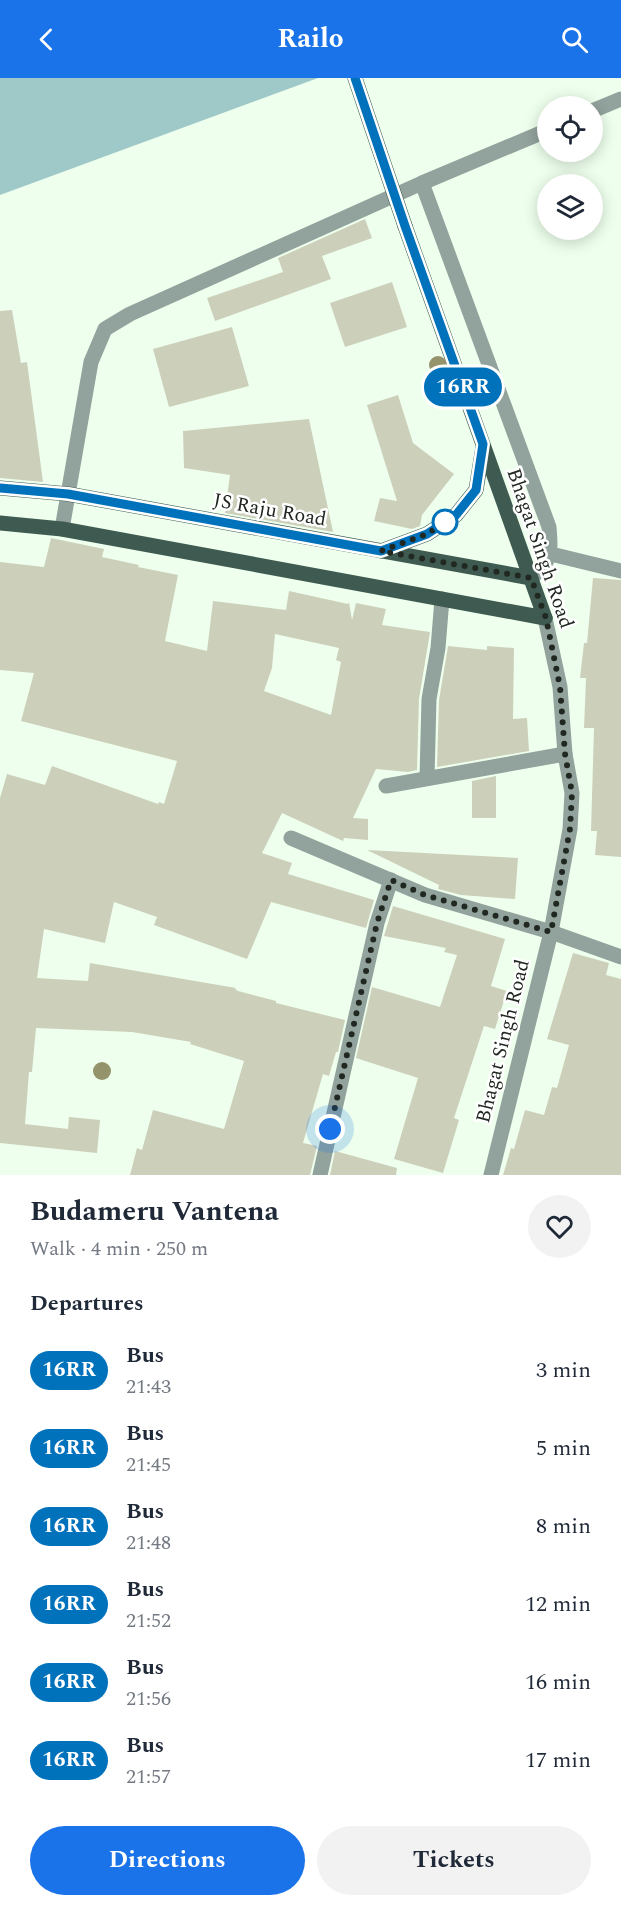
<!DOCTYPE html>
<meta charset="utf-8">
<style>
:root{--surface:#fff;--page:#f2f2f3;--text:#1f2937;--muted:#747a83;--accent:#1a73e8}
body{margin:0;font-family:Spectral,serif;background:var(--page);color:var(--text);height:100vh;display:flex;flex-direction:column;font-size:22px;white-space:nowrap}
*{box-sizing:border-box;margin:0}
p{font-size:20px;color:var(--muted)}
.icon{flex:none;width:33px;height:33px;fill:none;stroke:currentColor;stroke-width:2;stroke-linecap:round;stroke-linejoin:round}
.map{position:relative;height:1097px;overflow:hidden}
.drawer{display:flex;flex-direction:column;background:var(--surface);flex:1}
.drawer>*{flex:none}
.badge{padding:0 12px;border-radius:20px;font-size:21px;line-height:39px}
.fabs{position:absolute;left:537px;top:18px;display:grid;gap:12px}
.fabs a{display:grid;place-items:center;width:66px;height:66px;border-radius:50%;background:var(--surface);box-shadow:0 3px 15px #0003;font-size:30px}
.you{position:absolute;width:30px;height:30px;margin:-15px;border:4px solid #fff;border-radius:50%;background:#1a73e8;box-shadow:0 0 0 9px #1a73e833}
.map>.badge{position:absolute;translate:-50% -50%;box-shadow:0 0 0 3px #fff}
h2{padding:0 30px;font-size:22px;line-height:54px}
.round{display:grid;place-items:center;flex:none;width:63px;height:63px;border-radius:32px;background:var(--page)}
.overview{display:flex;align-items:center;justify-content:space-between;height:102px;padding:0 30px}
h1{font-size:28px;font-weight:700;line-height:45px}
.button{display:flex;gap:12px;margin-top:auto;padding:12px 30px}
.button a{flex:1;height:69px;border-radius:36px;background:var(--accent);color:#fff;font-size:24px;font-weight:700;line-height:69px;text-align:center}
.button a+a{background:var(--page);color:var(--text)}
ul{padding:0;list-style:none}
li{display:flex;align-items:center;gap:18px;height:78px;padding:0 30px}
li div{flex:1}
li b{display:block;font-size:22px}
li em{font-style:normal}
li .badge{min-width:66px;font-weight:700;text-align:center}
header{display:flex;justify-content:space-between;align-items:center;height:78px;padding:0 30px;background:var(--accent);color:#fff;font-size:27px;font-weight:700}
.map>svg:first-child{display:block}
.water{fill:#9fc8c9}
.building{fill:#ccd0bb;fill-rule:evenodd}
.lines{fill:none;stroke-linecap:round;stroke-linejoin:round}
.minor{stroke:#92a29c;stroke-width:15}
.major{stroke:#3f5b51;stroke-width:15}
.major-bridge{stroke:#3f5b51;stroke-width:15}
.tree{fill:#95936b}
.line-casing{stroke:#fff;stroke-width:14}
.line{stroke:#0072bc;stroke-width:9}
.walk{stroke:#212821;stroke-width:6;stroke-dasharray:0 10.8}
.stop-dot{fill:#fff;stroke:#0072bc;stroke-width:3}
.labels{text-anchor:middle;stroke-width:5;stroke-linejoin:round;paint-order:stroke}
.street-label{font-size:20px;fill:#212821;stroke:#fff}
</style>
<header><svg class="icon" aria-label="back" viewBox="0 0 24 24"><path d="M15 5l-7 7 7 7"/></svg>Railo<svg class="icon" aria-label="search" viewBox="0 0 24 24"><circle cx="10" cy="10" r="6"/><path d="M15 15l6 6"/></svg></header>
<div class="map">
<svg width="621" height="1097" viewBox="0 0 621 1097">
<rect width="100%" height="100%" fill="#eeffed"/>
<path class="water" d="M0 0H318L0 117Z"/>
<g class="building">
<path d="M365 141 372 160 322 178 331 201 215 243 207 220 283 194 278 180Z"/>
<path d="M392 204 407 249 345 269 330 225Z"/>
<path d="M12 232 21 285 27 284 43 404 0 400V233Z"/>
<path d="M232 249 249 308 169 329 153 271Z"/>
<path d="M398 317 413 365 454 396 422 437 420 448 412 451 374 443 380 420 397 423 367 327Z"/>
<path d="M309 341 333 454 225 435 230 397 184 390 183 353Z"/>
<path d="M51 460 104 471 102 479 139 487 138 489 178 497 165 563 207 573 213 523 286 532 289 513 348 526 349 524 352 542 356 525 386 531 382 547 430 554 419 621 417 692 408 694 376 691 353 740 368 741V762L344 760 343 763 282 735 262 775 292 785 288 796 374 822 366 850 271 824 247 881 154 847 157 839 114 824 105 865 44 851 37 900 88 903 90 885 236 910 235 911 238 913 276 923V925L345 942 338 974H336L329 998 323 996 303 1065 317 1068 310 1097H130L137 1070 142 1072 153 1032 224 1051 244 983 190 966 191 964 132 954 36 950 32 994H29L25 1046 68 1051 69 1039 100 1042 97 1075 0 1065V720L7 696 45 707 52 688 158 726 159 724 164 726 177 683 21 643 34 595 0 592V484L44 489ZM275 556 339 570 336 582 341 584 331 637 264 613 272 590Z"/>
<path d="M593 500 621 502V779L595 777 597 753H591L594 650H584L586 600H580L584 565H587Z"/>
<path d="M448 568 487 572V568L514 570 513 641 527 640 529 673 437 689 439 622Z"/>
<path d="M496 698V740H472V703Z"/>
<path d="M367 772 518 780 515 821 461 817 438 811 439 807Z"/>
<path d="M393 828 505 861 491 908 507 913 495 951 484 948 454 1040 459 1042 443 1095 394 1081 418 1000 356 980 372 909 440 929 457 877 444 874 446 870 384 858Z"/>
<path d="M573 875 609 885 606 897 621 901V1097H503L511 1070 514 1071 525 1032 544 1037 552 1009 557 1010 569 967 547 961Z"/>
<path d="M335 1073 397 1090 396 1097H330Z"/>
</g>
<g class="lines">
<g class="minor">
<path d="M592 33 621 21"/>
<path d="M422 105 549 449C551 475 552 483 531 500"/>
<path d="M62 451 91 284 105 251 130 236 422 105 548 52"/>
<path d="M551 476 621 493"/>
<path d="M427 700 429 621 438 570 442 521"/>
<path d="M386 708 565 676"/>
<path d="M291 760 425 817 551 854 621 879"/>
<path d="M320 1097 377 845 391 802"/>
<path d="M491 1097 551 854 570 751 572 715 565 676 560 609 545 540"/>
</g>
<g class="major">
<path d="M405 148 545 540"/>
<path d="M0 410 68 416 531 500"/>
<path d="M0 445 62 451 545 540"/>
<path d="M381 473 427 456 456 437 476 412 483 369"/>
</g>
<path class="major-bridge" d="M355 0 405 148"/>
</g>
<g class="tree">
<circle cx="438" cy="287" r="9"/>
<circle cx="102" cy="993" r="9"/>
</g>
<g class="lines">
<defs>
<path id="line" d="M0 410 68 416 381 473 427 456 456 437 476 412 483 366 405 148 355 0"/>
</defs>
<use href="#line" class="line-casing"/>
<use href="#line" class="line"/>
<path class="walk" d="M330 1051 377 845 391 802 425 817 551 854 570 751 572 715 565 676 560 609 546 540 531 500 381 473 427 456 445 444"/>
</g>
<circle class="stop-dot" cx="445" cy="444" r="12"/>
<g class="labels">
<g class="street-label">
<text transform="translate(270 431) rotate(10)" y="7">JS Raju Road</text>
<text transform="translate(541 470) rotate(71)" y="7">Bhagat Singh Road</text>
<text transform="translate(502 963) rotate(-76)" y="7">Bhagat Singh Road</text>
</g>
</g>
</svg>
<div class="fabs">
<a><svg class="icon" aria-label="locate" viewBox="0 0 24 24"><circle cx="12" cy="12" r="6"/><path d="M12 2v4M12 18v4M2 12h4M18 12h4"/></svg></a>
<a><svg class="icon" aria-label="layers" viewBox="0 0 24 24"><path d="M12 4l9 5-9 5-9-5zM3 14l9 5 9-5"/></svg></a>
</div>
<div class="you" style="left:330px;top:1051px"></div>
<b class="badge" style="left:463px;top:309px;background:#0072bc;color:#fff">16RR</b>
</div>
<section class="drawer">
<div class="overview"><div><h1>Budameru Vantena</h1><p>Walk · 4 min · 250 m</p></div><a class="round"><svg class="icon" aria-label="heart" viewBox="0 0 24 24"><path d="M12 20l-8-8c-3-5 5-10 8-4 3-6 11-1 8 4z"/></svg></a></div>
<h2>Departures</h2>
<ul>
<li><span class="badge" style="background:#0072bc;color:#fff">16RR</span><div><b>Bus</b><p>21:43</p></div><em>3 min</em></li>
<li><span class="badge" style="background:#0072bc;color:#fff">16RR</span><div><b>Bus</b><p>21:45</p></div><em>5 min</em></li>
<li><span class="badge" style="background:#0072bc;color:#fff">16RR</span><div><b>Bus</b><p>21:48</p></div><em>8 min</em></li>
<li><span class="badge" style="background:#0072bc;color:#fff">16RR</span><div><b>Bus</b><p>21:52</p></div><em>12 min</em></li>
<li><span class="badge" style="background:#0072bc;color:#fff">16RR</span><div><b>Bus</b><p>21:56</p></div><em>16 min</em></li>
<li><span class="badge" style="background:#0072bc;color:#fff">16RR</span><div><b>Bus</b><p>21:57</p></div><em>17 min</em></li>
</ul>
<div class="button"><a>Directions</a><a>Tickets</a></div>
</section>
